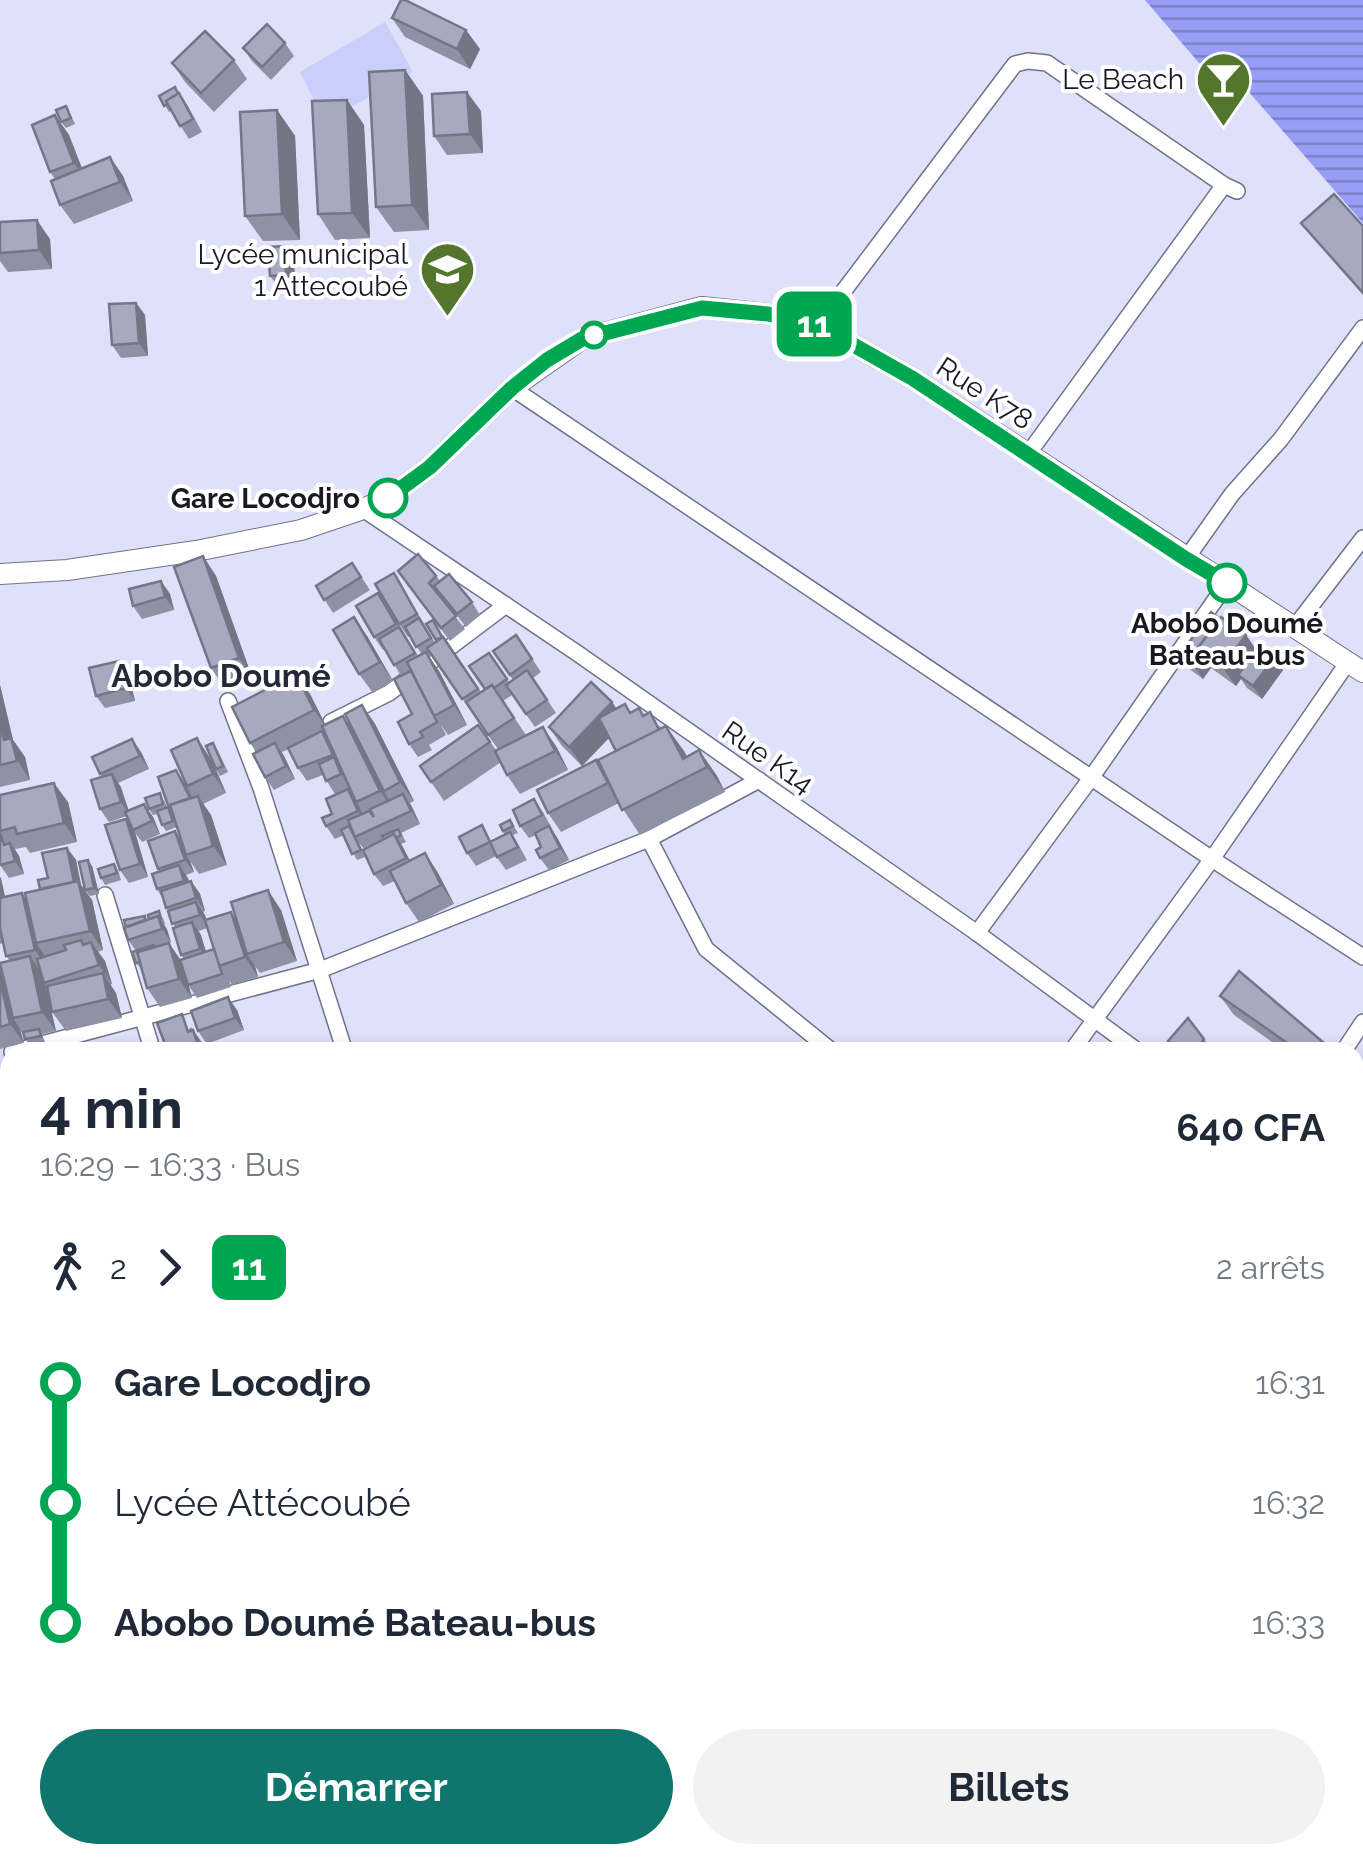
<!DOCTYPE html>
<html lang="fr">
<meta charset="utf-8">
<style>
:root{--surface:#fff;--page:#f2f2f3;--text:#1f2937;--muted:#747a83;--accent:#0f766e}
body{margin:0;font-family:Raleway,sans-serif;background:var(--page);color:var(--text);height:100vh;display:flex;flex-direction:column;font-size:38px;white-space:nowrap}
*{box-sizing:border-box;margin:0}
p{font-size:32px;color:var(--muted)}
.icon{flex:none;width:55px;height:55px;fill:none;stroke:currentColor;stroke-width:2;stroke-linecap:round;stroke-linejoin:round}
.map{position:relative;flex:1;overflow:hidden}
.side{position:absolute;left:0px;top:1042px;width:1365px;height:822px;display:flex;flex-direction:column;background:var(--surface);border-radius:30px 30px 0 0;box-shadow:0 5px 15px #0003}
.side>*{flex:none}
.badge{padding:0 20px;border-radius:15px;font-size:35px;line-height:65px}
.map>.badge{position:absolute;translate:-50% -50%;box-shadow:0 0 0 5px #fff}
.legs{display:flex;align-items:center;gap:15px;height:110px;padding:0 40px;font-size:32px}
.legs p{margin-inline-start:auto}
.headline{display:flex;align-items:center;justify-content:space-between;height:170px;padding:0 40px}
h1{font-size:55px;font-weight:700;line-height:75px}
.primary-button{display:flex;gap:20px;margin-top:auto;padding:20px 40px}
.primary-button a{flex:1;height:115px;border-radius:60px;background:var(--accent);color:#fff;font-size:40px;font-weight:700;line-height:115px;text-align:center}
.primary-button a+a{background:var(--page);color:var(--text)}
ul{padding:0 40px;list-style:none}
li{display:flex;align-items:center;gap:35px;height:120px;font-size:38px}
li i{display:grid;place-items:center;width:15px;height:100%;margin:0 12px;background:currentColor}
li i::after{content:'';width:25px;height:25px;margin:-12px;border:8px solid;border-radius:50%;background:var(--surface)}
li p{margin-inline-start:auto}
li:first-child i{background:linear-gradient(#0000 50%,currentColor 0)}
li:last-child i{background:linear-gradient(currentColor 50%,#0000 0)}
.map>svg:first-child{display:block}
.green{fill:#c9cefb}
.water{fill:url(#water-rules)}
.lines{fill:none;stroke-linecap:round;stroke-linejoin:round}
.minor-casing{stroke:#707388;stroke-width:18}
.tertiary-casing{stroke:#707388;stroke-width:22}
.minor{stroke:#fff;stroke-width:15}
.tertiary{stroke:#fff;stroke-width:20}
.wall{fill:#8f91a5;fill-rule:evenodd}
.shaded-wall{fill:#747686}
.building{fill:#a6a9c0;stroke:#747686;stroke-width:2.5}
.line-1-casing{stroke:#fff;stroke-width:22}
.line-1{stroke:#00a651;stroke-width:15}
.stop-1-dot{fill:#fff;stroke:#00a651;stroke-width:5}
.labels{text-anchor:middle;stroke-width:8;stroke-linejoin:round;paint-order:stroke}
.poi-label{font-size:28px;fill:#181921;stroke:#fff;text-anchor:end}
.street-label{font-size:28px;fill:#181921;stroke:#fff}
.stop-label{font-size:28px;font-weight:bold;fill:#181921;stroke:#fff;text-anchor:end}
.quarter-label{font-size:32px;font-weight:bold;fill:#262839;stroke:#fff}
</style>
<div class="map">
<svg width="1363" height="1863" viewBox="0 0 1363 1863">
<defs>
<pattern id="water-rules" width="6" height="5" patternUnits="userSpaceOnUse" patternTransform="scale(2.5)"><rect width="6" height="5" fill="#989ef6"/><path d="M0 2.5h6" fill="none" stroke="#7b80c7"/></pattern>
</defs>
<rect width="100%" height="100%" fill="#dee1f9"/>
<path class="green" d="M385 22 413 72 325 122 300 72Z"/>
<path class="water" d="M1145 0H1363V223L1248 91 1199 63Z"/>
<g class="lines">
<defs>
<g id="minor">
<path d="M818 325 1015 64 1028 61 1047 63 1224 185"/>
<path d="M512 388 1212 859 1363 957"/>
<path d="M1028 454 1224 185 1237 191"/>
<path d="M363 509 577 653 977 933 1139 1052"/>
<path d="M1186 559 1232 494 1281 439 1363 328"/>
<path d="M1294 628 1363 538"/>
<path d="M228 701 261 788 345 1052"/>
<path d="M331 722 389 693 506 605"/>
<path d="M649 839 706 949 833 1052"/>
<path d="M105 895 153 1052"/>
<path d="M977 933 1091 778 1227 583"/>
<path d="M12 1052 320 970 649 839 759 780"/>
<path d="M1071 1052 1212 859 1348 662"/>
<path d="M1343 1052 1363 1022"/>
<path d="M1355 1208 1363 1214"/>
<path d="M0 1209 10 1245"/>
<path d="M0 1328 10 1324"/>
<path d="M1355 1407 1363 1412"/>
<path d="M0 1491 10 1487"/>
<path d="M1355 1708 1363 1707"/>
<path d="M184 1855 186 1863"/>
<path d="M411 1855 414 1863"/>
<path d="M577 1855 579 1863"/>
<path d="M818 1855 821 1863"/>
<path d="M1129 1855 1131 1863"/>
<path d="M1006 1863 1034 1855"/>
</g>
<path id="tertiary" d="M0 574 67 570 196 551 301 530 363 509 388 498 430 467 512 388 582 339 702 307 768 314 818 325 912 378 1363 672"/>
</defs>
<use href="#minor" class="minor-casing"/>
<use href="#tertiary" class="tertiary-casing"/>
<use href="#minor" class="minor"/>
<use href="#tertiary" class="tertiary"/>
</g>
<g class="wall">
<path d="M392 18 480 49 470 69 405 37Z"/>
<path d="M285 43 294 56 271 80 252 61 243 48Z"/>
<path d="M234 60 247 79 214 112 185 82 172 63Z"/>
<path d="M405 70 423 96 429 230 394 232 376 207Z"/>
<path d="M175 87 188 106 202 132 189 139 171 111 169 112 159 96Z"/>
<path d="M347 100 364 125 370 238 335 240 318 214Z"/>
<path d="M66 106 75 124 66 128 61 122Z"/>
<path d="M277 110 295 136 300 240 263 241 245 216Z"/>
<path d="M481 111 483 153 447 155 434 136Z"/>
<path d="M55 115 69 135 82 168 110 157 123 176 133 201 74 224 60 205 55 179 50 172Z"/>
<path d="M0 222 50 239 52 269 8 272 0 261Z"/>
<path d="M285 246 294 258 295 288H279L270 276Z"/>
<path d="M136 303 145 315 148 356 121 358 112 345Z"/>
<path d="M418 554 440 581 472 602 480 615 466 627 440 594 438 595 465 629 450 641 407 584Z"/>
<path d="M203 556 216 576 252 677 224 687 211 668Z"/>
<path d="M352 563 370 590 333 613 316 586Z"/>
<path d="M394 573 435 643 437 642 426 624 445 639 481 692 485 690 489 653 509 682 513 680 493 651 516 635 541 672 533 678 556 713 535 727 512 695 503 701 526 735 556 746 568 770 520 794 507 775 501 762 444 801 420 766 478 725 496 750 498 749 432 656 429 657 439 671 467 725 448 735 441 725 446 735 429 745 432 750 418 757 409 744 412 714 401 676 385 649 383 650 374 637 387 606 418 656 422 655 410 636 408 637 399 624Z"/>
<path d="M161 581 170 594 174 610 142 619 133 606Z"/>
<path d="M354 617 367 636 393 681 373 693 359 674Z"/>
<path d="M1246 635 1256 650 1274 658 1283 670 1262 699 1247 688 1241 679 1236 686 1211 668 1203 679 1188 668 1179 656Z"/>
<path d="M119 661 128 673 135 701 105 708 96 696Z"/>
<path d="M296 674 310 694 325 724 353 730 362 705 375 724 414 801 410 803 420 824 401 833 406 842 401 844 410 861 425 853 438 873 454 904 419 922 406 903 395 881 383 886 374 874 364 849 358 842 365 857 357 860 344 835 335 839 326 826 348 789 355 800 350 787 335 794 323 775 307 781 298 768 289 749 282 752 295 779 274 790 265 777 257 753 250 743Z"/>
<path d="M0 685 13 740 25 757 30 780 0 787Z"/>
<path d="M612 702 616 709 644 715 662 728 684 751 687 756 699 750 717 776 725 792 640 835 619 803 561 832 548 813 616 751 609 738 582 766 562 746 549 727Z"/>
<path d="M197 738 210 758 217 749 228 772 220 776 216 769 226 793 203 804 211 815 227 865 199 874 190 861 194 872 186 875 189 882 191 881 200 894 205 911 203 912 206 919H236L281 910 297 961 260 973 255 966 258 977 232 985 229 980 231 987 197 998 189 986 192 998 160 1007 147 988 142 969 136 963V951L128 940 145 916 147 920 163 918 165 924 164 925 171 942 155 947 169 943 180 960 184 959 181 955 175 927 168 911 163 899 157 889 159 872 158 869 175 831 181 839 177 827 166 831 162 825 158 814 153 815 149 809 164 800 167 807 187 786ZM207 928 214 949 206 952 199 931Z"/>
<path d="M141 752 149 769 118 783 129 811 144 804 153 817 160 834 142 842 133 830 127 816 109 822 100 809 102 777 100 774Z"/>
<path d="M0 795 68 802 77 842 30 853 26 847 15 849 19 856 24 874 9 878 0 865Z"/>
<path d="M534 799 543 812 569 860 549 870 540 858 541 847 536 835 529 838 520 826Z"/>
<path d="M126 819 135 832 148 877 129 883 120 870Z"/>
<path d="M510 820 518 833 513 835 527 860 506 870 496 856 476 866 467 853 505 835 500 825Z"/>
<path d="M67 848 76 860 81 885 92 900 103 950 98 952 105 961 112 984 110 985 116 993 122 1018 66 1031 52 1012 45 984 56 1031 42 1034 45 1042 29 1045 20 1029 24 1043 0 1049V967L1 968 10 961 6 956 3 943 0 944V877L5 897 26 900 40 889Z"/>
<path d="M114 864 118 870 121 880 105 885 101 878Z"/>
<path d="M92 866 99 894 90 896 85 890Z"/>
<path d="M1220 996 1331 1052H1286L1234 1015Z"/>
<path d="M237 1010 244 1030 207 1044 198 1031Z"/>
<path d="M191 1027 202 1043 205 1052H168Z"/>
<path d="M1363 1129V1169L1355 1164V1138Z"/>
</g>
<g class="shaded-wall">
<path d="M466 30 480 49 470 69 457 49Z"/>
<path d="M405 70 423 96 429 230 412 205Z"/>
<path d="M467 92 481 111 483 153 470 134Z"/>
<path d="M347 100 364 125 370 238 352 213Z"/>
<path d="M277 110 295 136 300 240 282 214Z"/>
<path d="M55 115 69 135 87 182 74 163Z"/>
<path d="M110 157 123 176 133 201 120 182Z"/>
<path d="M37 220 50 239 52 269 39 250Z"/>
<path d="M285 246 294 258 295 288 286 275Z"/>
<path d="M136 303 145 315 148 356 139 343Z"/>
<path d="M203 556 216 576 252 677 239 658Z"/>
<path d="M161 581 170 594 174 610 165 597Z"/>
<path d="M354 617 367 636 393 681 380 662Z"/>
<path d="M1246 635 1259 654 1238 675 1241 679 1236 686 1222 667Z"/>
<path d="M426 652 439 671 467 725 454 705Z"/>
<path d="M1202 655 1211 668 1203 679 1194 666Z"/>
<path d="M1274 658 1283 670 1262 699 1253 686Z"/>
<path d="M119 661 128 673 135 701 126 688Z"/>
<path d="M296 674 310 694 328 730 314 710Z"/>
<path d="M0 685 13 740 25 757 30 780 4 740 0 723Z"/>
<path d="M612 702 625 721 582 766 569 747Z"/>
<path d="M362 705 375 724 414 801 400 782Z"/>
<path d="M343 716 357 735 394 811 380 791Z"/>
<path d="M666 726 684 751 695 773 683 759Z"/>
<path d="M543 727 556 746 568 770 555 751Z"/>
<path d="M197 738 210 758 226 793 213 774Z"/>
<path d="M132 739 141 752 149 769 140 756Z"/>
<path d="M275 743 284 756 295 779 286 766Z"/>
<path d="M699 750 717 776 725 792 707 767Z"/>
<path d="M176 770 185 783 200 813 191 800Z"/>
<path d="M112 774 121 787 130 815 121 802Z"/>
<path d="M54 783 68 802 77 842 64 823Z"/>
<path d="M348 789 357 802 367 824 358 811Z"/>
<path d="M403 794 412 807 420 824 411 811Z"/>
<path d="M198 796 211 815 227 865 213 846Z"/>
<path d="M144 804 153 817 160 834 152 821Z"/>
<path d="M126 819 135 832 148 877 140 864Z"/>
<path d="M549 826 558 839 569 860 560 848Z"/>
<path d="M175 831 184 844 186 855 190 861 194 872 185 860Z"/>
<path d="M394 834 403 847 415 871 406 858Z"/>
<path d="M10 843 19 856 24 874 15 861Z"/>
<path d="M67 848 76 860 81 885 92 900 103 950 90 931 75 886Z"/>
<path d="M425 853 438 873 454 904 441 885Z"/>
<path d="M88 860 92 866 99 894 94 888Z"/>
<path d="M179 865 188 878 193 894 184 881Z"/>
<path d="M0 877 1 878 9 915 0 902Z"/>
<path d="M191 881 200 894 205 911 196 898Z"/>
<path d="M268 890 281 910 297 961 284 942Z"/>
<path d="M22 893 35 912 36 943 45 956 48 969 35 950Z"/>
<path d="M196 902 205 915 209 928 200 915Z"/>
<path d="M231 912 244 931 247 954 255 966 258 977 245 957Z"/>
<path d="M158 916 167 929 171 942 162 929Z"/>
<path d="M192 922 201 935 209 962 200 949Z"/>
<path d="M91 942 105 961 112 984 99 965Z"/>
<path d="M169 943 182 962 192 998 179 979Z"/>
<path d="M30 956 43 975 56 1031 42 1012Z"/>
<path d="M0 967 9 980 13 1018 20 1029 24 1043 10 1024 0 980Z"/>
<path d="M103 973 116 993 122 1018 108 999Z"/>
<path d="M228 997 237 1010 244 1030 235 1018Z"/>
<path d="M193 1030 202 1043 205 1052H203L198 1045Z"/>
<path d="M1204 1039 1213 1052H1196Z"/>
<path d="M1324 1043 1331 1052H1318Z"/>
</g>
<g class="building">
<path d="M401 0H405L466 30 457 49 392 18Z"/>
<path d="M267 24 285 43 262 67 243 48Z"/>
<path d="M205 31 234 60 201 93 172 63Z"/>
<path d="M405 70 412 205 376 207 369 72Z"/>
<path d="M175 87 178 94 166 101 167 104 164 106 159 96Z"/>
<path d="M467 92 470 134 434 136 432 94Z"/>
<path d="M179 93 193 119 180 126 166 101Z"/>
<path d="M347 100 352 213 318 214 312 101Z"/>
<path d="M66 106 71 118 61 122 56 110Z"/>
<path d="M277 110 282 214 245 216 240 112Z"/>
<path d="M55 115 74 163 50 172 32 125Z"/>
<path d="M110 157 120 182 60 205 51 181Z"/>
<path d="M1334 194 1363 226V293L1301 223Z"/>
<path d="M37 220 39 250 0 253V222Z"/>
<path d="M285 246 286 275 270 276 268 247Z"/>
<path d="M136 303 139 343 112 345 109 304Z"/>
<path d="M418 554 436 576 429 583 456 616 441 628 398 571Z"/>
<path d="M203 556 239 658 211 668 174 567Z"/>
<path d="M352 563 361 577 324 600 316 586Z"/>
<path d="M394 573 417 614 399 624 375 584Z"/>
<path d="M449 574 472 602 457 614 434 586Z"/>
<path d="M161 581 165 597 133 606 129 589Z"/>
<path d="M378 593 396 624 374 637 356 606Z"/>
<path d="M1211 612 1220 619 1197 649 1202 655 1194 666 1179 656Z"/>
<path d="M354 617 380 662 359 674 333 630Z"/>
<path d="M1221 617 1246 635 1222 667 1197 649Z"/>
<path d="M419 618 431 638 416 647 405 627Z"/>
<path d="M433 620 442 637 436 640 426 624Z"/>
<path d="M399 627 415 653 394 665 379 639Z"/>
<path d="M516 635 532 659 510 675 493 651Z"/>
<path d="M443 637 478 689 462 699 427 648Z"/>
<path d="M1259 647 1274 658 1253 686 1238 675Z"/>
<path d="M426 652 454 705 434 716 407 662Z"/>
<path d="M489 653 507 679 494 688 492 685 485 689 469 666Z"/>
<path d="M119 661 126 688 96 696 89 668Z"/>
<path d="M527 670 547 700 526 714 506 685Z"/>
<path d="M411 671 437 722 420 732 423 737 409 744 398 722 412 714 394 679Z"/>
<path d="M296 674 314 710 250 743 232 707Z"/>
<path d="M591 682 612 702 569 747 549 727Z"/>
<path d="M492 685 514 718 488 735 466 702Z"/>
<path d="M625 704 630 713 639 708 643 716 650 712 659 730 616 751 599 718Z"/>
<path d="M362 705 400 782 384 791 345 714Z"/>
<path d="M343 716 380 791 356 802 322 726Z"/>
<path d="M0 723 4 740 11 738 17 761 0 765Z"/>
<path d="M478 725 490 742 431 782 420 766Z"/>
<path d="M666 726 683 759 699 750 707 767 622 810 598 760Z"/>
<path d="M543 727 555 751 507 775 495 751Z"/>
<path d="M322 731 333 755 298 768 288 748Z"/>
<path d="M197 738 213 774 187 786 171 750Z"/>
<path d="M132 739 140 756 100 774 92 757Z"/>
<path d="M213 743 223 766 216 769 206 746Z"/>
<path d="M275 743 286 766 265 777 253 754Z"/>
<path d="M334 757 341 774 326 781 319 764Z"/>
<path d="M596 760 608 783 548 813 537 790Z"/>
<path d="M176 770 190 798 170 805 171 807 169 808 158 777Z"/>
<path d="M112 774 121 802 100 809 91 780Z"/>
<path d="M54 783 64 823 17 834 15 827 0 831V795Z"/>
<path d="M348 789 358 811 326 826 322 818 332 814 326 799Z"/>
<path d="M160 793 163 804 149 809 145 798Z"/>
<path d="M403 794 411 811 355 837 348 820 369 811 374 817 370 809Z"/>
<path d="M198 796 213 846 186 855 170 805Z"/>
<path d="M534 799 542 815 520 826 513 810Z"/>
<path d="M144 804 152 821 133 830 125 812Z"/>
<path d="M168 807 173 821 162 825 157 811Z"/>
<path d="M126 819 140 864 120 870 105 825Z"/>
<path d="M510 820 513 826 503 831 500 825Z"/>
<path d="M482 825 490 842 467 853 459 837Z"/>
<path d="M349 826 361 850 352 854 341 830Z"/>
<path d="M549 826 560 848 540 858 536 850 541 847 535 833Z"/>
<path d="M398 829 401 835 396 838 394 834 384 839 382 836Z"/>
<path d="M175 831 185 860 158 869 148 841Z"/>
<path d="M510 832 518 847 497 857 490 842Z"/>
<path d="M0 833 4 845 10 843 15 861 0 865Z"/>
<path d="M394 834 406 858 374 874 363 850Z"/>
<path d="M67 848 74 882 40 889 38 880 48 878 42 853Z"/>
<path d="M425 853 441 885 406 903 390 871Z"/>
<path d="M88 860 94 888 85 890 79 862Z"/>
<path d="M114 864 117 873 101 878 98 869Z"/>
<path d="M179 865 184 881 157 889 152 874Z"/>
<path d="M78 881 90 931 36 943 25 893Z"/>
<path d="M191 881 196 898 166 908 161 891Z"/>
<path d="M268 890 284 942 247 954 231 902Z"/>
<path d="M22 893 35 950 6 956 0 928V898Z"/>
<path d="M196 902 200 915 172 924 168 911Z"/>
<path d="M159 911 161 918 159 919 158 916 149 919 148 915Z"/>
<path d="M231 912 245 957 219 966 205 920Z"/>
<path d="M145 916V920L126 927 124 920Z"/>
<path d="M158 916 162 929 128 940 124 928Z"/>
<path d="M192 922 200 949 181 955 173 928Z"/>
<path d="M81 940 83 945 91 942 99 965 44 983 37 959 66 950 64 945Z"/>
<path d="M169 943 179 979 147 988 137 952Z"/>
<path d="M154 945 155 947 137 952 140 962 136 963 132 952Z"/>
<path d="M214 949 222 974 188 985 180 960Z"/>
<path d="M30 956 42 1012 13 1018 0 963Z"/>
<path d="M1239 971 1324 1043 1318 1052H1300L1220 996Z"/>
<path d="M103 973 108 999 52 1012 47 986Z"/>
<path d="M0 980 10 1024 0 1027Z"/>
<path d="M228 997 235 1018 198 1031 191 1011Z"/>
<path d="M182 1014 188 1032 193 1030 198 1045 177 1052H168L157 1023Z"/>
<path d="M1188 1018 1204 1039 1196 1052H1169L1174 1046 1168 1041Z"/>
<path d="M39 1029 41 1036 25 1039 23 1032Z"/>
<path d="M1363 1129V1161L1355 1156V1138Z"/>
</g>
<g class="lines">
<defs>
<path id="line-1" d="M388 498 430 467 512 388 547 360 582 339 702 308 768 314 818 325 912 378 1186 559 1227 583"/>
</defs>
<use href="#line-1" class="line-1-casing"/>
<use href="#line-1" class="line-1"/>
</g>
<defs>
<symbol id="bar-pin" viewBox="-11 -11 22 30"><path d="M0 17L-7.5 6A9.5 9.5 0 1 1 7.5 6Z" fill="#54752c" stroke="#fff"/><path d="M-6-5H6L.8 .8V4.5H3.5V6h-7V4.5H-.8V.8Z" fill="#fff"/></symbol>
<symbol id="school-pin" viewBox="-11 -11 22 30"><path d="M0 17L-7.5 6A9.5 9.5 0 1 1 7.5 6Z" fill="#54752c" stroke="#fff"/><path d="M0-5L7-2L0 1L-7-2ZM-4 1L0 2.5L4 1V4Q0 6-4 4Z" fill="#fff"/></symbol>
</defs>
<g fill-rule="evenodd">
<use href="#bar-pin" x="1192" y="48" width="63" height="86"/>
<use href="#school-pin" x="416" y="238" width="63" height="86"/>
</g>
<g class="stop-1-dot">
<circle cx="594" cy="335" r="12"/>
<circle cx="388" cy="498" r="18"/>
<circle cx="1227" cy="583" r="18"/>
</g>
<g class="labels">
<g class="poi-label">
<text x="1184" y="89">Le Beach</text>
<text x="408" y="264">Lycée municipal<tspan x="408" dy="32">1 Attecoubé</tspan></text>
</g>
<g class="street-label">
<text transform="translate(985 393) rotate(33)" y="10">Rue K78</text>
<text transform="translate(768 757) rotate(35)" y="10">Rue K14</text>
</g>
<g class="stop-label">
<text x="360" y="508">Gare Locodjro</text>
<text x="1227" y="633" text-anchor="middle">Abobo Doumé<tspan x="1227" dy="32">Bateau-bus</tspan></text>
</g>
<g class="quarter-label">
<text x="221" y="687">Abobo Doumé</text>
</g>
</g>
</svg>
<b class="badge" style="left:814px;top:324px;background:#00a651;color:#fff">11</b>
<section class="side">
<div class="headline"><div><h1>4 min</h1><p>16:29 – 16:33 · Bus</p></div><b>640 CFA</b></div>
<div class="legs"><svg class="icon" aria-label="walk" viewBox="0 0 24 24"><circle cx="13" cy="4" r="2"/><path d="M13 8l-2 6 4 7M11 14l-3 7M7 12l3-4h3l4 4"/></svg>2<svg class="icon" aria-label="forward" viewBox="0 0 24 24"><path d="M9 5l7 7-7 7"/></svg><b class="badge" style="background:#00a651;color:#fff">11</b><p>2 arrêts</p></div>
<ul>
<li><i style="color:#00a651"></i><b>Gare Locodjro</b><p>16:31</p></li>
<li><i style="color:#00a651"></i><span>Lycée Attécoubé</span><p>16:32</p></li>
<li><i style="color:#00a651"></i><b>Abobo Doumé Bateau-bus</b><p>16:33</p></li>
</ul>
<div class="primary-button"><a>Démarrer</a><a>Billets</a></div>
</section>
</div>
